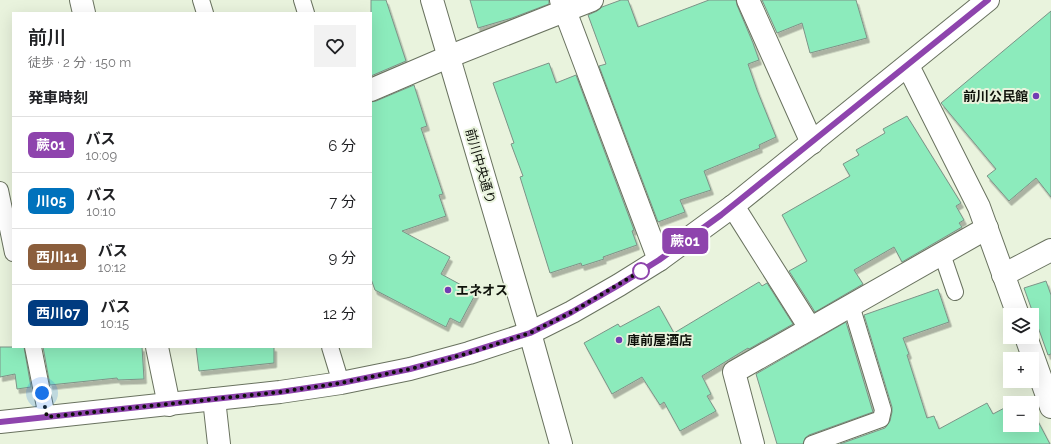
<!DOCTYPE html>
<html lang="ja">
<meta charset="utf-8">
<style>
:root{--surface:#fff;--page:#f2f2f2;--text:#202124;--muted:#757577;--line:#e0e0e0}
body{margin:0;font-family:Raleway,"Noto Sans JP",sans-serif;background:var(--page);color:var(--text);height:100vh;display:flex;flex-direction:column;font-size:15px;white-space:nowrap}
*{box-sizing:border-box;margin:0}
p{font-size:13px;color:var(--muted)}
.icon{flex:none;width:22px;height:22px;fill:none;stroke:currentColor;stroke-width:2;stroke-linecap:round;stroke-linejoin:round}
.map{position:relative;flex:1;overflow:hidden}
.side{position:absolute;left:12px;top:12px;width:360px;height:336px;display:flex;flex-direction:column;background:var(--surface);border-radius:0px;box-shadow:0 4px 16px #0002}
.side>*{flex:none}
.badge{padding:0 8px;border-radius:6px;font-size:14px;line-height:26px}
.fabs{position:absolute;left:1003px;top:308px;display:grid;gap:8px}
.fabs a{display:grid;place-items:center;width:36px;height:36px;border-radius:0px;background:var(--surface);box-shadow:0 4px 16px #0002;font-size:20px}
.you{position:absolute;width:20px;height:20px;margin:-10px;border:3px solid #fff;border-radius:50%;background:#1a73e8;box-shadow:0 0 0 6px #1a73e833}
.map>.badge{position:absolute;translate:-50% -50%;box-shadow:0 0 0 2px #fff}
h2{padding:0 16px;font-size:15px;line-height:36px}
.round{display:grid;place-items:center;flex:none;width:42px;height:42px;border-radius:0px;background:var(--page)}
.headline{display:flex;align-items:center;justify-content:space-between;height:68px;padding:0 16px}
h1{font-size:19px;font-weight:600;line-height:30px}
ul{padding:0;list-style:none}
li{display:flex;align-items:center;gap:12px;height:56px;padding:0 16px;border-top:1px solid var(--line)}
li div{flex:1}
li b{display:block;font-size:15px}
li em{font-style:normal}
li .badge{min-width:44px;font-weight:700;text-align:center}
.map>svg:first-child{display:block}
.building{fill:#8cebbc;stroke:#7d9387;filter:url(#shadow)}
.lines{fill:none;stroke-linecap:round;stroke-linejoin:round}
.service-casing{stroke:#69725f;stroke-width:18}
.minor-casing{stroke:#69725f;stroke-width:24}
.tertiary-casing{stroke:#69725f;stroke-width:24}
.service{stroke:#fff;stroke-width:16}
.minor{stroke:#fff;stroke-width:22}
.tertiary{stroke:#fff;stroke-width:22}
.line-casing{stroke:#fff;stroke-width:9}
.line{stroke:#8e44ad;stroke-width:6}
.walk{stroke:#0e110a;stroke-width:4;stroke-dasharray:0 7.2}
.poi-dot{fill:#713cb3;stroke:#e9f3dd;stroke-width:1.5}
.stop-dot{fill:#fff;stroke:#8e44ad;stroke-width:2}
.labels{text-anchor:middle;stroke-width:4;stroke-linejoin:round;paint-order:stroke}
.poi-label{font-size:13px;font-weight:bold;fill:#0e110a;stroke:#e9f3dd;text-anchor:start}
.street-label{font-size:13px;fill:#0e110a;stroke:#e9f3dd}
</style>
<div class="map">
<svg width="1051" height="444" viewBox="0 0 1051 444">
<defs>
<filter id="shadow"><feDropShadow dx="2.5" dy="4.5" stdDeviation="0" flood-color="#0004"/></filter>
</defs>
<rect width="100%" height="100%" fill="#e9f3dd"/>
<g class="building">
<path d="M371 0H386L406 61 371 76Z"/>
<path d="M470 0H549V4L512 18 478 28Z"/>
<path d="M621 0H628L638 27 709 0H736L737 5 753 43 759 60 748 64 757 90 776 137 759 145 760 148 704 171 711 190 680 200 685 212 658 222 599 66 606 64 588 15 597 11 602 7Z"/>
<path d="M762 0H856L867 38 810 53 802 23 777 33Z"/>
<path d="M1051 11V197L1036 178 1009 201 987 176 996 169 941 103Z"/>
<path d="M549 63 556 83 576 75 634 230 632 231 637 245 603 257 604 259 582 266 581 263 550 273 520 177 523 176 511 144 514 143 493 83Z"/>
<path d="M414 85 427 126 421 128 443 194 439 195 446 216 402 231 450 257 441 274 476 293 460 323 450 318 446 327 375 290 371 279V102L376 101Z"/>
<path d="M907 116 961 203 956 206 964 220 959 223 962 227 902 262 894 247 854 270 863 284 815 312 789 271 807 261 782 215 850 176 843 164 859 155 856 150 885 133 883 129Z"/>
<path d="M1046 281 1051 295V354L1048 355 1024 288Z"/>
<path d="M759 282 762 286 767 283 793 324 749 349 748 348 702 376 711 394 707 396 716 411 680 431 664 402 660 405 642 377 612 394 584 343 618 324 620 327 659 306 674 333Z"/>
<path d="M938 289 949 322 903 338 909 354 907 355 927 418 934 416 939 429 987 403 993 414 1010 405V425H1032V410L1050 444H840L885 428 890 421 892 412V407L864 315Z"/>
<path d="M846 322 873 412 809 435 805 438 803 444H777L756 374Z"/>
<path d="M0 347H24L31 387 17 389 15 374 0 377Z"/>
<path d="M43 347H142L144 379 118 380 117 378 50 385Z"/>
<path d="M196 347H274V363L199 371Z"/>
</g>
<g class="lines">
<defs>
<g id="service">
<path d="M201 0 205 13"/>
<path d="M302 0 306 13"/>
<path d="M0 190 13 253"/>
<path d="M942 254 955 292"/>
<path d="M33 347 47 417"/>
<path d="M330 347 341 383"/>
<path d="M812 444 881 419 883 410 851 305"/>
</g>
<g id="minor">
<path d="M81 0 84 13"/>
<path d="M561 0 659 260"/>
<path d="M748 0 812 143"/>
<path d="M908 66 979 207 1018 315"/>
<path d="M371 90 448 57 592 0"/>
<path d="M733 206 810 328"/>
<path d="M1003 275 1051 250"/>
<path d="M1026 337 1051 407"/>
<path d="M157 347 169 405"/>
<path d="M214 399 219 444"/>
<path d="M753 444 734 372 987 228"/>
</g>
<g id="tertiary">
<path d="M432 0 530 333 561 444"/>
<path d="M0 422 280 392 341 383 410 369 469 353 530 333 572 312 619 285 659 260 733 206 988 0"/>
</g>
</defs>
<use href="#service" class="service-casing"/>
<use href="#minor" class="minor-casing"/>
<use href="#tertiary" class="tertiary-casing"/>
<use href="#service" class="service"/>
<use href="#minor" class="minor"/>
<use href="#tertiary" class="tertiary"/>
</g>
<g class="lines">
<defs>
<path id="line" d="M0 422 280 392 341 383 410 369 454 357 530 333 572 312 619 285 659 260 721 215 988 0"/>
</defs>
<use href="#line" class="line-casing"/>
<use href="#line" class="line"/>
<path class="walk" d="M42 393 47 417 280 392 341 383 410 369 469 353 530 333 572 312 646 268 641 271"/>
</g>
<g class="poi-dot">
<circle cx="1036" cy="96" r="4"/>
<circle cx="448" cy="290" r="4"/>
<circle cx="619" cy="340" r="4"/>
</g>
<circle class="stop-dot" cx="641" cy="271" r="8"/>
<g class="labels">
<g class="poi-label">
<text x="1028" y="101" text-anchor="end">前川公民館</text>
<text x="456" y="295">エネオス</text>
<text x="627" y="345">庫前屋酒店</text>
</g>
<g class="street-label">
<text transform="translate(481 166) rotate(74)" y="5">前川中央通り</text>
</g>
</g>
</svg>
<div class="fabs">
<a><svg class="icon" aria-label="layers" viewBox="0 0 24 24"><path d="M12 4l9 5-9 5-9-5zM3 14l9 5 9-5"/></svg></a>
<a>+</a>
<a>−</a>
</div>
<div class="you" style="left:42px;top:393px"></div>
<b class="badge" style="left:685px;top:241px;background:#8e44ad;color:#fff">蕨01</b>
<section class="side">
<div class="headline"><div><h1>前川</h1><p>徒歩 · 2 分 · 150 m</p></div><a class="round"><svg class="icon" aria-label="heart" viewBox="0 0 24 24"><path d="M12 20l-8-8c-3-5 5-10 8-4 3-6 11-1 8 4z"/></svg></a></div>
<h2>発車時刻</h2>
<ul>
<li><span class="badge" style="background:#8e44ad;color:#fff">蕨01</span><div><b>バス</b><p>10:09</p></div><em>6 分</em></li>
<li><span class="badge" style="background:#0072bc;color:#fff">川05</span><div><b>バス</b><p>10:10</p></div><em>7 分</em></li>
<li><span class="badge" style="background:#8b5e3c;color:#fff">西川11</span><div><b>バス</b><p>10:12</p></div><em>9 分</em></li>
<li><span class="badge" style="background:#003b80;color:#fff">西川07</span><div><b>バス</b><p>10:15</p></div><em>12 分</em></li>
</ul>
</section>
</div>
